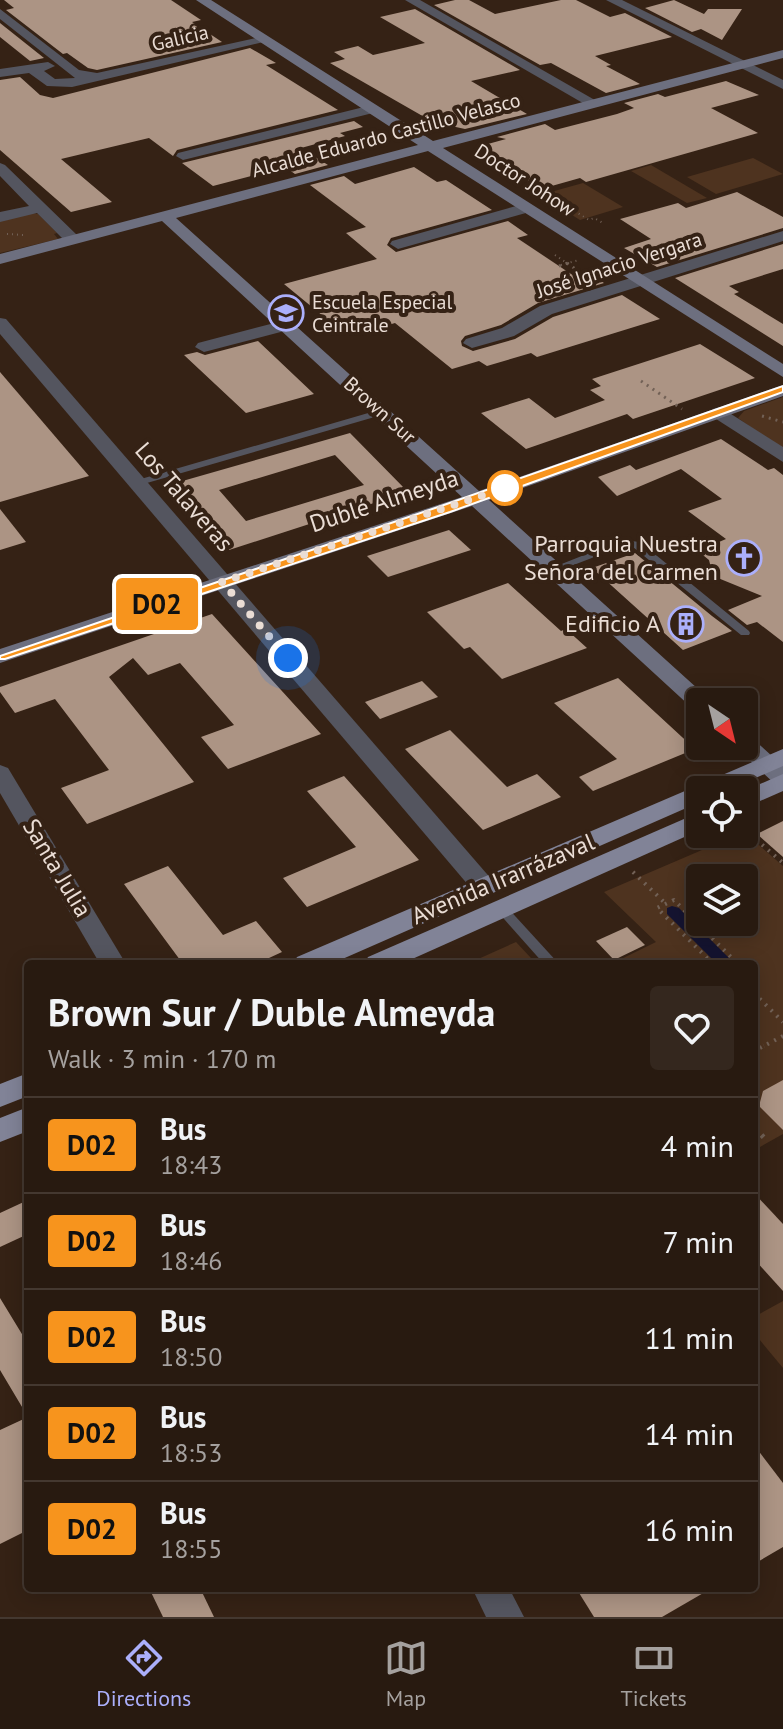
<!DOCTYPE html>
<meta charset="utf-8">
<style>
:root{--surface:#281a10;--page:#34271e;--text:#f1f3f6;--muted:#a5a19f;--line:#443830;--accent:#abaffb}
body{margin:0;font-family:"PT Sans",sans-serif;background:var(--page);color:var(--text);height:100vh;display:flex;flex-direction:column;font-size:30px;white-space:nowrap}
*{box-sizing:border-box;margin:0}
p{font-size:26px;color:var(--muted)}
.icon{flex:none;width:44px;height:44px;fill:none;stroke:currentColor;stroke-width:2;stroke-linecap:round;stroke-linejoin:round}
.map{position:relative;flex:1;overflow:hidden}
.panel{position:absolute;left:24px;top:960px;width:734px;height:632px;display:flex;flex-direction:column;background:var(--surface);border-radius:8px;box-shadow:0 4px 20px #0003,0 0 0 2px var(--line)}
.panel>*{flex:none}
.badge{padding:0 16px;border-radius:6px;font-size:28px;line-height:52px}
.needle{width:52px;rotate:145deg}
.buttons{position:absolute;left:686px;top:688px;display:grid;gap:16px}
.buttons a{display:grid;place-items:center;width:72px;height:72px;border-radius:8px;background:var(--surface);box-shadow:0 4px 20px #0003,0 0 0 2px var(--line);font-size:40px}
.you{position:absolute;width:40px;height:40px;margin:-20px;border:6px solid #fff;border-radius:50%;background:#1a73e8;box-shadow:0 0 0 12px #1a73e833}
.map>.badge{position:absolute;translate:-50% -50%;box-shadow:0 0 0 4px #fff}
.round{display:grid;place-items:center;flex:none;width:84px;height:84px;border-radius:8px;background:var(--page)}
.headline{display:flex;align-items:center;justify-content:space-between;height:136px;padding:0 24px}
h1{font-size:38px;font-weight:700;line-height:60px}
ul{padding:0;list-style:none}
li{display:flex;align-items:center;gap:24px;height:96px;padding:0 24px;border-top:2px solid var(--line)}
li div{flex:1}
li b{display:block;font-size:30px}
li em{font-style:normal}
li .badge{min-width:88px;font-weight:700;text-align:center}
.dock{display:flex;justify-content:space-around;align-items:center;height:112px;border-top:2px solid var(--line);background:var(--surface);font-size:22px;color:var(--muted)}
.dock a{display:grid;justify-items:center;gap:4px}
.dock .selected{color:var(--accent)}
.map>svg:first-child{display:block}
.green{fill:#4e331f;fill-rule:evenodd}
.water{fill:#151431}
.building{fill:#ac9484;fill-rule:evenodd}
.lines{fill:none;stroke-linecap:round;stroke-linejoin:round}
.path-far3{stroke:#726156;stroke-width:2;stroke-dasharray:1 4;stroke-linecap:butt}
.path-far2{stroke:#726156;stroke-width:3;stroke-dasharray:2 5;stroke-linecap:butt}
.path-far1{stroke:#726156;stroke-width:4;stroke-dasharray:2 6;stroke-linecap:butt}
.path{stroke:#726156;stroke-width:5;stroke-dasharray:3 8;stroke-linecap:butt}
.lane{fill:#54555f;fill-rule:evenodd}
.street{fill:#54555f;fill-rule:evenodd}
.secondary{fill:#6d6f7f;fill-rule:evenodd}
.primary{fill:#818397;fill-rule:evenodd}
.line{fill:#f7941d;stroke:#fff;stroke-width:2}
.walk{stroke:#eaddd5;stroke-width:8;stroke-dasharray:0 14.4}
.stop-dot{fill:#fff;stroke:#f7941d;stroke-width:4}
.labels{text-anchor:middle;stroke-width:8;stroke-linejoin:round;paint-order:stroke}
.far-street-label{font-size:20px;fill:#eaddd5;stroke:#352215}
.far-poi-label{font-size:20px;fill:#eaddd5;stroke:#352215;text-anchor:start}
.street-label{font-size:24px;fill:#eaddd5;stroke:#352215}
.poi-label{font-size:24px;fill:#eaddd5;stroke:#352215;text-anchor:end}
</style>
<div class="map">
<svg width="783" height="1617" viewBox="0 0 783 1617">
<rect width="100%" height="100%" fill="#352215"/>
<g class="green">
<path d="M753 158 783 174 716 194 687 177Z"/>
<path d="M651 165 707 198 687 203 631 171Z"/>
<path d="M583 183 623 207 580 220 540 195Z"/>
<path d="M32 213 38 214 57 233 54 234 58 239 0 253V221Z"/>
<path d="M783 397V450L738 418 744 411Z"/>
<path d="M744 832 783 866V1134L760 1147 754 1140V964H611L656 942 604 892ZM700 878H744V922H700Z"/>
<path d="M516 942 531 958 517 964H467Z"/>
<path d="M783 1301V1368L754 1333V1317Z"/>
</g>
<path class="water" d="M672 906 679 908 735 964H717L667 914V908Z"/>
<g class="building">
<path d="M4 0H171L201 20 192 22 222 42 97 70 88 68 67 53 63 54 6 10 14 8Z"/>
<path d="M455 0H469L495 14 561 0H576L610 17 625 13 672 37 595 56 611 65 606 66 640 84 606 93 551 63 540 65 434 5Z"/>
<path d="M674 0 704 14 708 9H742L722 40 701 29 692 32 645 8Z"/>
<path d="M415 9 520 70 471 81 527 114 465 129 433 122 330 63 345 59 334 52 358 46 373 55 425 43 380 17Z"/>
<path d="M0 23 44 58 30 61 0 37Z"/>
<path d="M250 48 276 63 266 65 338 110 177 150 173 156 149 138 61 159 112 202 71 212 0 150V80L20 77 40 95 53 98Z"/>
<path d="M726 81 759 95 711 108 758 133 586 182 580 178 541 189 477 147 506 139 497 137 545 124 555 130 617 114 634 108 624 103 658 94 665 97Z"/>
<path d="M354 121 363 127 340 133 345 136 301 148 328 165 295 174 285 167 213 186 182 163Z"/>
<path d="M414 167 437 182 446 180 492 210 391 238 387 245 396 252 508 221 528 235 517 238 574 276 587 272 604 283 538 303 501 325 465 336 461 341 462 346 473 351 515 339 553 317 622 295 660 319 537 357 531 353 487 366 479 361 452 369 395 323 375 329 367 323 340 330 284 284 377 259 346 233 366 227 310 185 344 176 355 184Z"/>
<path d="M737 192 783 217V228L657 267 624 248 651 239 620 219 678 203 686 208Z"/>
<path d="M783 244V269L729 286 739 292 734 294 783 324V346L675 278Z"/>
<path d="M258 341 314 394 246 413 184 355 197 352 205 355Z"/>
<path d="M700 344 755 378 633 419 627 414 526 449 481 413 529 398 555 418 605 400 590 390 601 386 592 379Z"/>
<path d="M0 372 89 476 0 502Z"/>
<path d="M350 433 408 492 229 550 172 484ZM335 455 364 485 246 521 219 490Z"/>
<path d="M721 439 768 470 774 468 783 475V642L757 622 747 625 728 610 762 596 713 576 709 560 698 551 726 539 688 511 722 499 681 469 617 496 598 477 630 465 636 470Z"/>
<path d="M0 509 26 542 0 550Z"/>
<path d="M449 530 471 550 388 577 367 556Z"/>
<path d="M635 553 712 616 732 631 683 650 592 568Z"/>
<path d="M508 583 561 631 566 629 587 648 502 679 470 647 464 649 427 612Z"/>
<path d="M212 614 321 734 228 769 201 737 234 725 180 663 148 675 133 658 109 677 194 782 87 824 61 788 109 770 55 699 15 713 0 692V687Z"/>
<path d="M618 678 695 749 593 791 579 777 617 759 554 703Z"/>
<path d="M422 681 438 697 380 719 365 702Z"/>
<path d="M450 730 507 787 537 774 561 797 483 830 405 749Z"/>
<path d="M344 776 419 860 307 907 283 878 356 847 307 791Z"/>
<path d="M783 821V857L757 834Z"/>
<path d="M168 866 223 935 256 921 282 952 256 964H183L124 884Z"/>
<path d="M627 927 645 945 614 960 596 941Z"/>
<path d="M783 1080V1130L759 1106 763 1091Z"/>
<path d="M754 1193 783 1224V1291L754 1259Z"/>
<path d="M28 1200V1234L0 1247V1213Z"/>
<path d="M0 1298 28 1344V1530L0 1544V1430L28 1417 0 1370Z"/>
<path d="M754 1445 783 1483V1547L754 1564Z"/>
<path d="M149 1588H200L214 1617H163Z"/>
<path d="M576 1588H712L662 1617H594Z"/>
</g>
<g class="lines">
<g class="path-far3">
<path d="M515 174 589 220 594 218 603 223"/>
<path d="M7 234 24 235"/>
<path d="M555 255 570 265"/>
<path d="M561 265 579 260"/>
</g>
<g class="path-far2">
<path d="M567 263 578 271"/>
<path d="M559 266 568 263"/>
<path d="M641 381 682 409"/>
<path d="M762 416 783 422"/>
</g>
<g class="path-far1">
<path d="M744 829 783 863"/>
<path d="M633 872 666 904"/>
<path d="M713 964 657 908 674 900 738 964"/>
<path d="M754 993 783 1022"/>
<path d="M760 1048 783 1036"/>
</g>
<g class="path">
<path d="M754 1051 764 1046"/>
<path d="M754 1127 769 1143"/>
</g>
<g class="lane">
<path d="M382 409 385 410V414L140 485H134L132 483 134 481Z"/>
<path d="M622 540 640 542 749 631 750 633 749 635H741L633 547 623 546 558 571 554 572 549 569Z"/>
<path d="M501 904 505 905 559 964H544L497 911 495 908 497 905Z"/>
</g>
<g class="street">
<path d="M405 0H420L600 103 598 106H588Z"/>
<path d="M606 0H622L783 80V89Z"/>
<path d="M0 9 79 70 97 73 265 36 272 40 72 87 47 86 29 73 0 77V69L48 62 55 66 44 71 55 79 75 78 0 19Z"/>
<path d="M372 105 377 106V112L183 160 176 156 178 153Z"/>
<path d="M0 163 5 165 79 237V243H67L37 213 0 222V212L29 206 0 176Z"/>
<path d="M527 203 535 208 533 211 398 249 390 244 392 241Z"/>
<path d="M783 231V241L552 314 514 336 472 348 463 343 466 339 502 328 540 306Z"/>
<path d="M0 318 6 319 493 881 497 887 493 893 484 896 475 893 0 334Z"/>
<path d="M286 320 292 321 295 325 292 329 204 352 195 347 198 343Z"/>
<path d="M720 407 783 447V462L713 417 711 413 713 409Z"/>
<path d="M0 765 8 768 126 964H100L0 793Z"/>
<path d="M472 1588H509L524 1617H486Z"/>
</g>
<g class="secondary">
<path d="M196 0H211L433 141 783 50V58L443 148 783 364V377L428 151 176 218 479 491 783 385V396L489 500 708 698 711 702H700V710L692 708 472 506 0 663V649L462 497 162 221 0 264V254L418 145Z"/>
<path d="M744 736 752 738 783 766V787L775 784 736 748 734 746H744Z"/>
</g>
<g class="primary">
<path d="M783 749V766L728 790H700V802L331 964H293L297 957Z"/>
<path d="M783 774V791L744 808V791Z"/>
<path d="M700 812V830L401 964H364L368 957Z"/>
<path d="M28 1073V1096L0 1107V1084Z"/>
<path d="M28 1107V1131L0 1142V1118Z"/>
</g>
</g>
<path class="line" d="M783 386V392L450 512 5 659H0V656L441 506Z"/>
<g class="lines">
<path class="walk" d="M288 658 222 582 505 488"/>
</g>
<defs>
<symbol id="school-ring" viewBox="-11 -11 22 22"><circle r="9.5" fill="#352215" stroke="#abaffb" stroke-width="1.5"/><path d="M0-5L7-2L0 1L-7-2ZM-4 1L0 2.5L4 1V4Q0 6-4 4Z" fill="#abaffb"/></symbol>
<symbol id="church-ring" viewBox="-11 -11 22 22"><circle r="9.5" fill="#352215" stroke="#abaffb" stroke-width="1.5"/><path d="M-1.2-6h2.4v3.5h3.3v2.4h-3.3V6h-2.4V-.1h-3.3v-2.4h3.3Z" fill="#abaffb"/></symbol>
<symbol id="building-ring" viewBox="-11 -11 22 22"><circle r="9.5" fill="#352215" stroke="#abaffb" stroke-width="1.5"/><path d="M-4-6H4V6H1V3H-1V6H-4ZM-2.5-4.3h1.7v1.8h-1.7ZM.8-4.3h1.7v1.8H.8ZM-2.5-1h1.7V.8h-1.7ZM.8-1h1.7V.8H.8Z" fill="#abaffb"/></symbol>
</defs>
<g fill-rule="evenodd">
<use href="#school-ring" x="266" y="293" width="40" height="40"/>
<use href="#church-ring" x="724" y="538" width="40" height="40"/>
<use href="#building-ring" x="666" y="604" width="40" height="40"/>
</g>
<circle class="stop-dot" cx="505" cy="488" r="16"/>
<g class="labels">
<g class="far-street-label">
<text transform="translate(180 38) rotate(-13)" y="7">Galicia</text>
<text transform="translate(386 135) rotate(-15)" y="7">Alcalde Eduardo Castillo Velasco</text>
<text transform="translate(525 180) rotate(33)" y="7">Doctor Johow</text>
<text transform="translate(619 265) rotate(-18)" y="7">José Ignacio Vergara</text>
<text transform="translate(380 410) rotate(42)" y="7">Brown Sur</text>
</g>
<g class="far-poi-label">
<text x="312" y="309">Escuela Especial<tspan x="312" dy="23">Ceintrale</tspan></text>
</g>
<g class="street-label">
<text transform="translate(184 497) rotate(49)" y="8">Los Talaveras</text>
<text transform="translate(384 501) rotate(-18)" y="8">Dublé Almeyda</text>
<text transform="translate(57 868) rotate(59)" y="8">Santa Julia</text>
<text transform="translate(503 879) rotate(-23)" y="8">Avenida Irarrázaval</text>
</g>
<g class="poi-label">
<text x="718" y="552">Parroquia Nuestra<tspan x="718" dy="28">Señora del Carmen</tspan></text>
<text x="660" y="632">Edificio A</text>
</g>
</g>
</svg>
<div class="buttons">
<a><svg class="needle" viewBox="-14 -14 28 28"><path d="M0-13l5 13h-10z" fill="#e53935"/><path d="M0 13l5-13h-10z" fill="#a5a19f"/></svg></a>
<a><svg class="icon" aria-label="locate" viewBox="0 0 24 24"><circle cx="12" cy="12" r="6"/><path d="M12 2v4M12 18v4M2 12h4M18 12h4"/></svg></a>
<a><svg class="icon" aria-label="layers" viewBox="0 0 24 24"><path d="M12 4l9 5-9 5-9-5zM3 14l9 5 9-5"/></svg></a>
</div>
<div class="you" style="left:288px;top:658px"></div>
<b class="badge" style="left:157px;top:604px;background:#f7941d;color:#111">D02</b>
<section class="panel">
<div class="headline"><div><h1>Brown Sur / Duble Almeyda</h1><p>Walk · 3 min · 170 m</p></div><a class="round"><svg class="icon" aria-label="heart" viewBox="0 0 24 24"><path d="M12 20l-8-8c-3-5 5-10 8-4 3-6 11-1 8 4z"/></svg></a></div>
<ul>
<li><span class="badge" style="background:#f7941d;color:#111">D02</span><div><b>Bus</b><p>18:43</p></div><em>4 min</em></li>
<li><span class="badge" style="background:#f7941d;color:#111">D02</span><div><b>Bus</b><p>18:46</p></div><em>7 min</em></li>
<li><span class="badge" style="background:#f7941d;color:#111">D02</span><div><b>Bus</b><p>18:50</p></div><em>11 min</em></li>
<li><span class="badge" style="background:#f7941d;color:#111">D02</span><div><b>Bus</b><p>18:53</p></div><em>14 min</em></li>
<li><span class="badge" style="background:#f7941d;color:#111">D02</span><div><b>Bus</b><p>18:55</p></div><em>16 min</em></li>
</ul>
</section>
</div>
<nav class="dock">
<a class="selected"><svg class="icon" aria-label="directions" viewBox="0 0 24 24"><path d="M12 3l9 9-9 9-9-9zM9 14v-3h6M13 9l2 2-2 2"/></svg>Directions</a>
<a><svg class="icon" aria-label="map" viewBox="0 0 24 24"><path d="M3 6l6-2 6 2 6-2v14l-6 2-6-2-6 2zM9 4v14M15 6v14"/></svg>Map</a>
<a><svg class="icon" aria-label="tickets" viewBox="0 0 24 24"><path d="M3 7h18v10H3zM15 7v10"/></svg>Tickets</a>
</nav>
